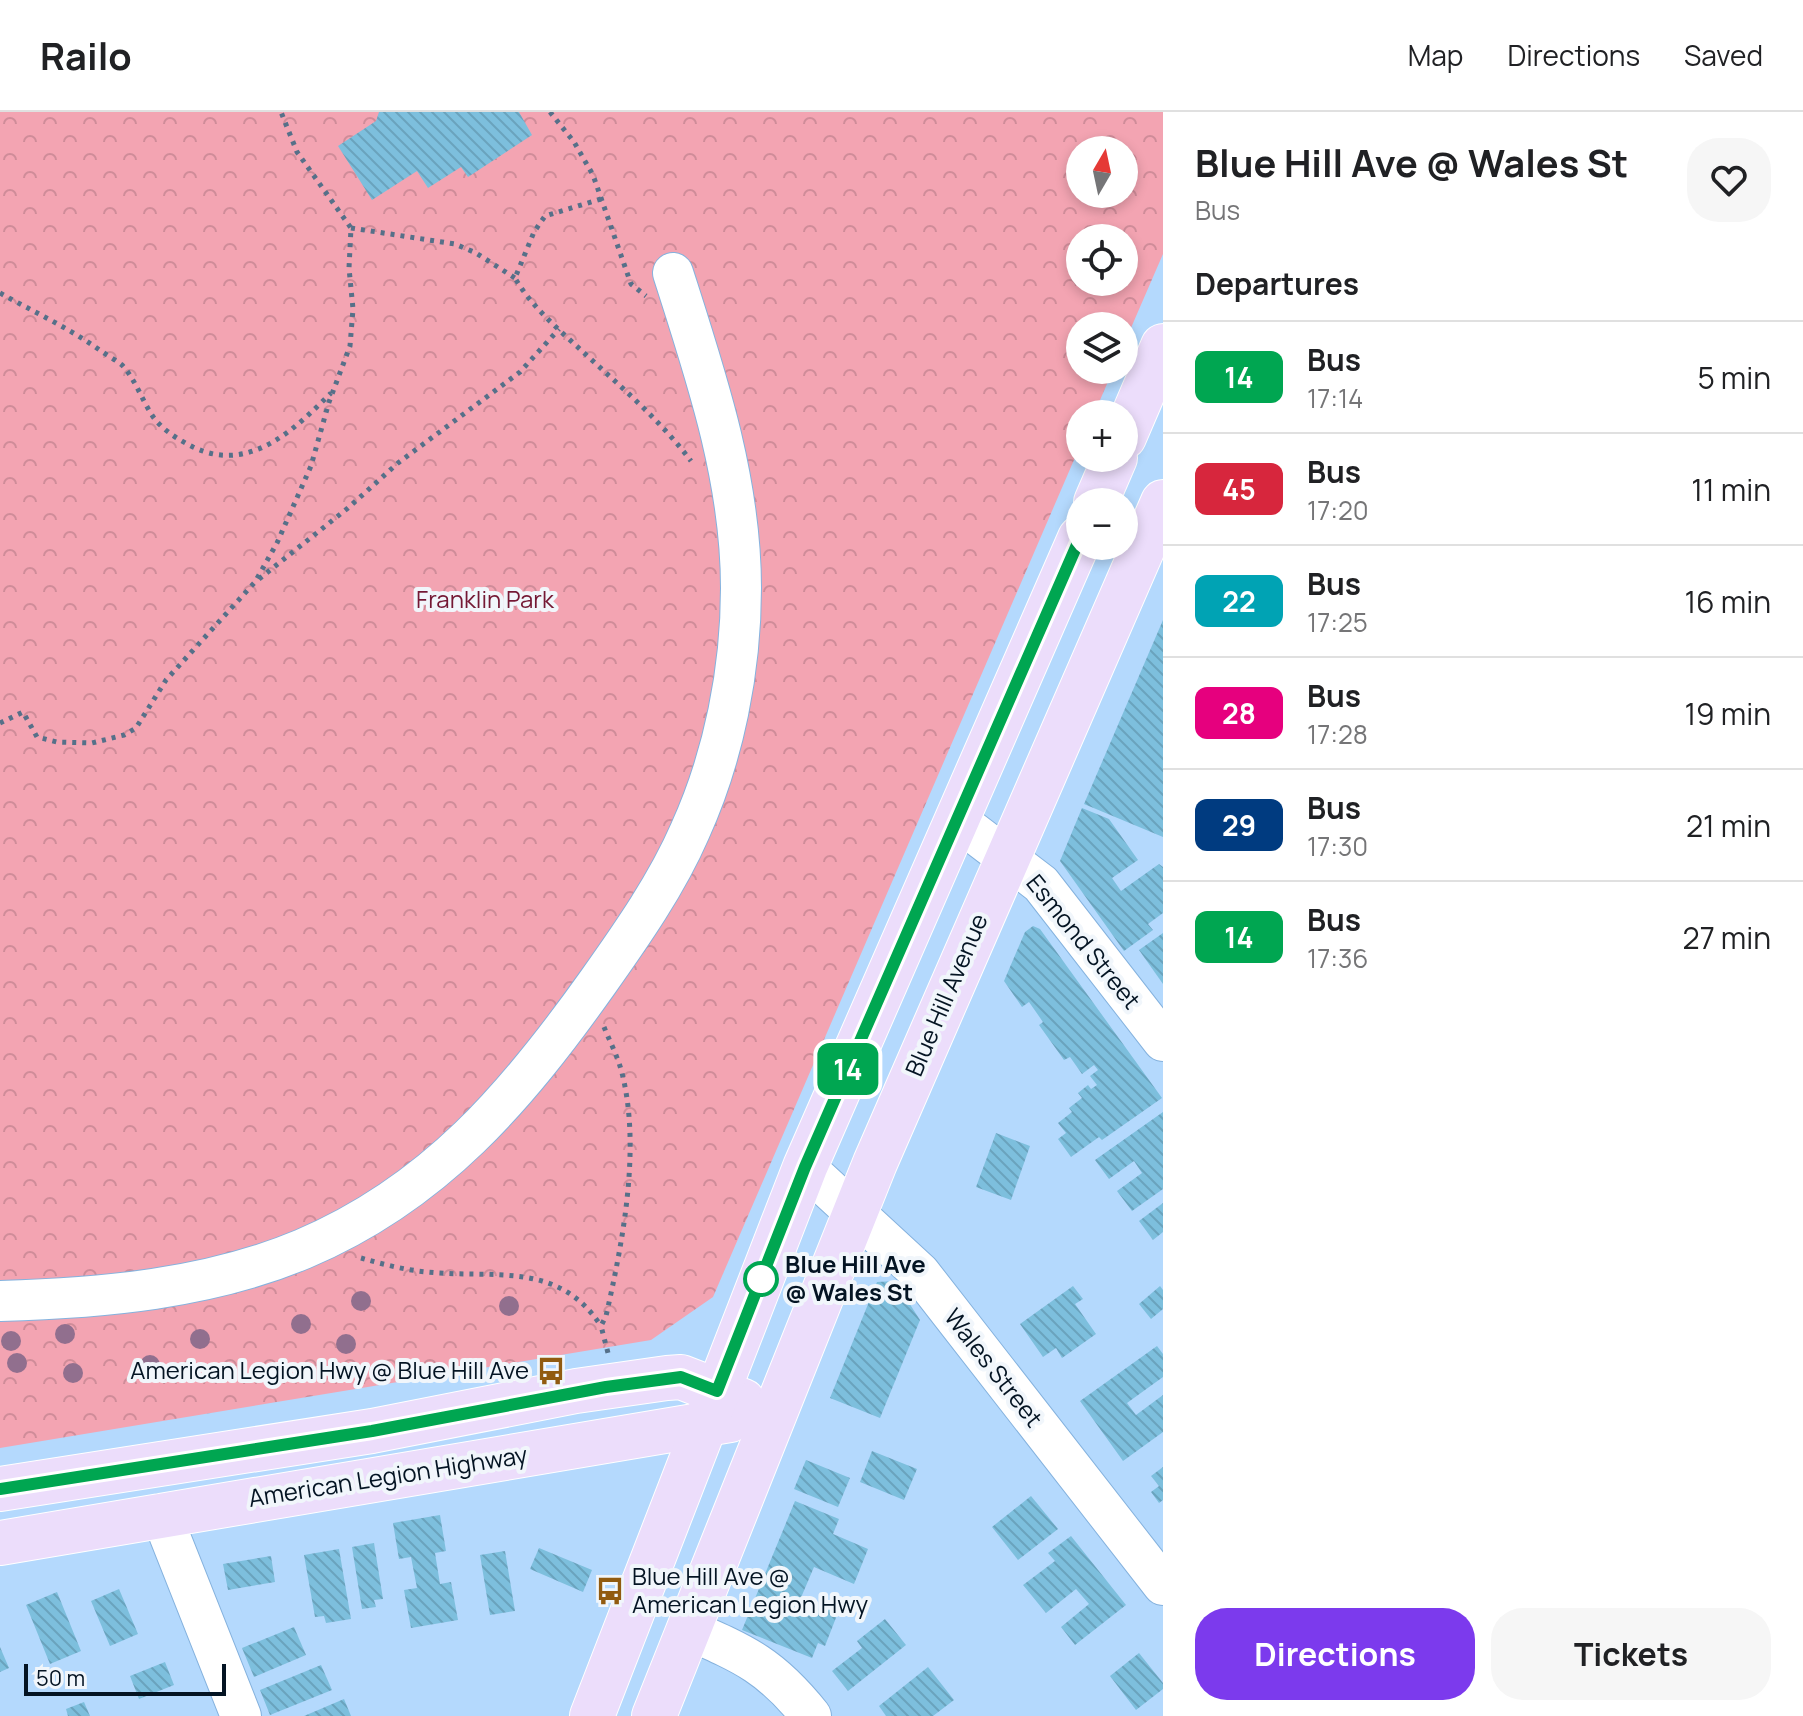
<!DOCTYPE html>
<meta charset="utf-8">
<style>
:root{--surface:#fff;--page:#f6f6f6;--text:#202124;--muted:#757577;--line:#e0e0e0;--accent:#7c3aed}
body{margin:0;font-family:Manrope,sans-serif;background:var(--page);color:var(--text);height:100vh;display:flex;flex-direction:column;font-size:30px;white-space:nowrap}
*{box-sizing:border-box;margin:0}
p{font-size:26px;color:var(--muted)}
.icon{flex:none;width:44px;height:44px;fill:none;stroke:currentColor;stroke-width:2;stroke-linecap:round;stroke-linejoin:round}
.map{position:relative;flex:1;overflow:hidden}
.drawer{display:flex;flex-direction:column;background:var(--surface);width:640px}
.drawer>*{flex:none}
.badge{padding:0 16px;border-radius:12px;font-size:28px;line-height:52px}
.needle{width:52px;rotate:9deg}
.buttons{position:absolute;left:1066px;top:24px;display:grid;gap:16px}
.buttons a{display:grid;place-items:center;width:72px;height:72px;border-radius:50%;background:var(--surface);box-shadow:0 4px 12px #0003;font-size:40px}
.scale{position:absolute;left:24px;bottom:20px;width:202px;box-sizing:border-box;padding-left:8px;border:4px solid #041423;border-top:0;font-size:22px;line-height:28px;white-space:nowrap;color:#041423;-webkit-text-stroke:6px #f1f6fb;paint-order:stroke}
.map>.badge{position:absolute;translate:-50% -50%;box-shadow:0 0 0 4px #fff}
h2{padding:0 32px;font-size:30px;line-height:72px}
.round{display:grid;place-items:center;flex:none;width:84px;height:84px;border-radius:32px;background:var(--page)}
.headline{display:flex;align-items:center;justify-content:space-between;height:136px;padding:0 32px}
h1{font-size:38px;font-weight:700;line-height:60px}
.cta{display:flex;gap:16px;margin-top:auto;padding:16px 32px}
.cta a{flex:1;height:92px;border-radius:32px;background:var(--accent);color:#fff;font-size:32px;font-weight:700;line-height:92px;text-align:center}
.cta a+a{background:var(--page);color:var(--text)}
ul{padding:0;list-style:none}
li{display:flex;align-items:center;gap:24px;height:112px;padding:0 32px;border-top:2px solid var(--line)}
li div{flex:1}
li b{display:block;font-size:30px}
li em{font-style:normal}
li .badge{min-width:88px;font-weight:700;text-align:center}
header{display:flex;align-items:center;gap:48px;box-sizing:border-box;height:112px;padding:0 40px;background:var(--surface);border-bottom:2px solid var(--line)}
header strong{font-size:38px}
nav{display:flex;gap:44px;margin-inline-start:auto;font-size:28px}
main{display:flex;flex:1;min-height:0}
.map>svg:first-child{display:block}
.park{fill:url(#park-crowns);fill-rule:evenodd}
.building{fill:url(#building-back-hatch)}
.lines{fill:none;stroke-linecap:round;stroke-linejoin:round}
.minor-casing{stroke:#85b2de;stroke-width:42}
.major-casing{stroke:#fff;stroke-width:46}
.path{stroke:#567089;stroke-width:5;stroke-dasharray:4 6;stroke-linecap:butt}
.minor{stroke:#fff;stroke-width:40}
.major{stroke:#ecddfb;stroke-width:44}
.tree{fill:#916f8e}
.line-casing{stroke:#fff;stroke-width:18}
.line{stroke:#00a651;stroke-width:12}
.stop-dot{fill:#fff;stroke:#00a651;stroke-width:4}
.labels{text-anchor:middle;stroke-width:8;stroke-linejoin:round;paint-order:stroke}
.park-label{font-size:24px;fill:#741834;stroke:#f1f6fb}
.street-label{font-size:24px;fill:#041423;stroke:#f1f6fb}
.stop-label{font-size:24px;font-weight:bold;fill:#041423;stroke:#f1f6fb;text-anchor:start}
.poi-label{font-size:24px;fill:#041423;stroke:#f1f6fb;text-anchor:end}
</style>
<header>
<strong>Railo</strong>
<nav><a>Map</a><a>Directions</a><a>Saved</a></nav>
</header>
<main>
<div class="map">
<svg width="1163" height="1604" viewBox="0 0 1163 1604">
<defs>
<pattern id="park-crowns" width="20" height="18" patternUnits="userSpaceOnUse" patternTransform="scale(2)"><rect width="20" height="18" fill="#f3a4b2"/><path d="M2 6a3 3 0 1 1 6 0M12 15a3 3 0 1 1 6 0" fill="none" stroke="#cf8c99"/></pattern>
<pattern id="building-back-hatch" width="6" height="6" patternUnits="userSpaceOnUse" patternTransform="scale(2)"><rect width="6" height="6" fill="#7dbfdd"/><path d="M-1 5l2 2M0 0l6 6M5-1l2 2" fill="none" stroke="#6aa3bd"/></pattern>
</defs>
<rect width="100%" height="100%" fill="#b4d9fd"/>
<path class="park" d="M0 0H1163V142L1124 232V214H1080V258H1113L1094 302H1080V334L713 1185 651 1228 0 1336ZM1080 38H1124V82H1080ZM1080 126H1124V170H1080Z"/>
<g class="building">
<path d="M379 0H519L532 23 468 65 461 55 428 76 417 59 372 88 338 34 376 9Z"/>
<path d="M1163 508V725L1084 692Z"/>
<path d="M1082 696 1109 707 1138 748 1112 766 1121 779 1159 752 1163 755V801L1148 812 1153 818 1124 839 1060 749Z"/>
<path d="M1033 814 1040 817 1162 986 1102 1028 1099 1025 1071 1045 1058 1027 1066 1021 1058 1011 1072 1000 1069 996 1082 986 1078 981 1088 973 1091 977 1097 973 1090 964 1098 958 1094 953 1082 962 1070 945 1064 948 1039 913 1043 910 1029 890 1022 895 1004 869 1025 820Z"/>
<path d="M1163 821V872L1139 838Z"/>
<path d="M1163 1000V1077L1132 1099 1117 1079 1142 1061 1134 1049 1109 1067 1095 1048Z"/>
<path d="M996 1021 1030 1034 1011 1088 976 1075Z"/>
<path d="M1163 1091V1120L1153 1128 1139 1109Z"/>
<path d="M895 1169 920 1208 880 1306 830 1286 877 1170Z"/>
<path d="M1073 1174 1083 1187 1075 1192 1096 1222 1062 1246 1056 1236 1043 1245 1020 1212Z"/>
<path d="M1160 1174 1163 1178V1197L1151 1207 1139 1192Z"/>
<path d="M1157 1234 1163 1242V1265L1127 1291 1136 1303 1163 1283V1320L1123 1349 1080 1289Z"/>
<path d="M872 1339 917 1357 904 1388 860 1370Z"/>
<path d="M806 1348 850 1366 838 1395 794 1377Z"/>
<path d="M1163 1355V1388L1159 1391 1151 1380 1159 1374 1151 1364Z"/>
<path d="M1031 1384 1058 1417 1018 1448 992 1415Z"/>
<path d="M795 1389 839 1407 833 1422 868 1437 854 1472 814 1455 797 1495 816 1503 821 1490 839 1498 825 1534 818 1531 812 1546 742 1518Z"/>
<path d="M440 1403 446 1439 435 1441 440 1472 451 1470 458 1508 411 1516 404 1478 417 1476 411 1445 399 1447 393 1411Z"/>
<path d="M1071 1424 1126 1493 1075 1533 1061 1515 1089 1492 1076 1477 1046 1501 1023 1473 1055 1449 1048 1441Z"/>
<path d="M374 1431 383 1487 374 1488 376 1495 362 1497 352 1435Z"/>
<path d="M539 1436 592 1458 583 1480 530 1457Z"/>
<path d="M339 1437 351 1507 326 1511 324 1504 315 1505 304 1443Z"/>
<path d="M505 1439 515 1499 490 1503 480 1443Z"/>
<path d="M271 1444 275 1470 228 1478 223 1452Z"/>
<path d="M119 1477 138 1522 110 1534 91 1489Z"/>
<path d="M57 1480 81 1539 50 1552 26 1493Z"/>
<path d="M885 1507 906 1533 848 1579 832 1559 862 1536 857 1529Z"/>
<path d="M294 1515 306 1543 254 1565 242 1536Z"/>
<path d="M0 1535 9 1556 0 1560Z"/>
<path d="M1139 1541 1163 1571V1577L1136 1598 1110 1564Z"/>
<path d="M165 1550 174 1573 139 1587 130 1564Z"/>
<path d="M321 1553 332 1578 270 1603 260 1578Z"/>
<path d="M928 1555 954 1588 933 1604H886L879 1594Z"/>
<path d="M344 1587 351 1604H304Z"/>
<path d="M84 1590 90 1604H68L66 1597Z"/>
</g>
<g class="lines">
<defs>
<g id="minor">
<path d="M957 708 1041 772 1163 929"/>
<path d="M805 1055 920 1161 1163 1473"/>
<path d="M0 1189C102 1186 208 1177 303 1137 435 1081 517 984 598 870 632 822 667 772 690 719 724 644 741 558 741 476 741 367 706 264 673 161"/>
<path d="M161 1402 241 1604"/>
<path d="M689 1518C746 1543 771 1554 811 1604"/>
</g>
<g id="major">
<path d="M1124 325 1163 234"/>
<path d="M1096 390 1115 346"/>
<path d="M0 1377 372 1319 576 1279 667 1266 681 1265 743 1289"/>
<path d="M0 1431 730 1308"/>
<path d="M592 1604 805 1055 1080 426"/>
<path d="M654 1604 875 1051 1163 390"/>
</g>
</defs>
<use href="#minor" class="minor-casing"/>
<use href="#major" class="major-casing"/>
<g class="path">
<path d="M550 0 574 30 593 63 631 172 646 184"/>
<path d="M601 87 545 104 534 120 515 166C531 194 558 217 582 239 620 274 660 308 691 349"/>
<path d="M351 116 455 132 476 141 515 166"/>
<path d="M0 181C34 200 69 216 101 239 108 244 116 248 122 253 136 268 142 289 154 306 164 319 179 328 193 335 249 362 294 318 331 281"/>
<path d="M259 467 348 396 398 351 520 260 559 217"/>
<path d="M0 611 23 600 37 625 57 630 92 631 124 623 136 616 166 568 255 470 277 431 311 354 329 290 350 234 353 197 349 156 351 116 297 40 281 0"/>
<path d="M604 915C610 930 618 945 622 961 641 1036 623 1129 606 1204L601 1214 608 1241"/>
<path d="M361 1146C382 1152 405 1158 427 1160 493 1167 558 1148 601 1214"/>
</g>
<use href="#minor" class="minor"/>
<use href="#major" class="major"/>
</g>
<g class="tree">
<circle cx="361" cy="1189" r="10"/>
<circle cx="509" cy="1194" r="10"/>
<circle cx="301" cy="1212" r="10"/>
<circle cx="65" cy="1222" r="10"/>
<circle cx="200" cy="1227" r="10"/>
<circle cx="11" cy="1229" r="10"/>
<circle cx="346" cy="1232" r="10"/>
<circle cx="17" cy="1251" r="10"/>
<circle cx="150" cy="1253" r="10"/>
<circle cx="73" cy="1261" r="10"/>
</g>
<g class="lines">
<defs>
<path id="line" d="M0 1377 372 1319 606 1275 681 1265 717 1279 805 1055 1080 426"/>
</defs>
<use href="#line" class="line-casing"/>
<use href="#line" class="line"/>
</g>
<defs>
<symbol id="bus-bare" viewBox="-9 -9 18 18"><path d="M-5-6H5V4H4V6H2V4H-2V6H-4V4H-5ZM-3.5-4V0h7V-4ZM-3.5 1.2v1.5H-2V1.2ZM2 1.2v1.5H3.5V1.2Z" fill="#915b10" stroke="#f1f6fb" stroke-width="2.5" paint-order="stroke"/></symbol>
</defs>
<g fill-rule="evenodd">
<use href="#bus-bare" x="531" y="1239" width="40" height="40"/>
<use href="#bus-bare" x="590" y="1459" width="40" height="40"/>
</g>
<circle class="stop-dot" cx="761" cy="1167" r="16"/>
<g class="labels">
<g class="park-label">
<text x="485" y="496">Franklin Park</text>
</g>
<g class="street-label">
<text transform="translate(1083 830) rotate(51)" y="8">Esmond Street</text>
<text transform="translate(947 883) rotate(-67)" y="8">Blue Hill Avenue</text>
<text transform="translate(993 1256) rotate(52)" y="8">Wales Street</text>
<text transform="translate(388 1365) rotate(-9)" y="8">American Legion Highway</text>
</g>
<g class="stop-label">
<text x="785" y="1161">Blue Hill Ave<tspan x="785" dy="28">@ Wales St</tspan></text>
</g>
<g class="poi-label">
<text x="529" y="1267">American Legion Hwy @ Blue Hill Ave</text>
<text x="632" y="1473" text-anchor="start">Blue Hill Ave @<tspan x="632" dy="28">American Legion Hwy</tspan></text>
</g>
</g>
</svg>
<div class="buttons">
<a><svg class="needle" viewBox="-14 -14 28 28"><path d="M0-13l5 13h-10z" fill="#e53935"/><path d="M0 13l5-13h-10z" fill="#757577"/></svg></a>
<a><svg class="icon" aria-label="locate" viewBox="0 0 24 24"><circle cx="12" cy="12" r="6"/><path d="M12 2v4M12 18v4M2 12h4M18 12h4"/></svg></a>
<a><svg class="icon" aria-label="layers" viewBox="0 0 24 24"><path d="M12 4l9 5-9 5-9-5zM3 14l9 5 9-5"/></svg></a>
<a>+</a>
<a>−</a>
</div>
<div class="scale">50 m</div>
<b class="badge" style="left:848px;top:957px;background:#00a651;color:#fff">14</b>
</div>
<section class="drawer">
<div class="headline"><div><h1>Blue Hill Ave @ Wales St</h1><p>Bus</p></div><a class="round"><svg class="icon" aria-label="heart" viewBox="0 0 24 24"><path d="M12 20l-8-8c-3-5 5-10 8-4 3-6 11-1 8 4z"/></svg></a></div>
<h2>Departures</h2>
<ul>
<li><span class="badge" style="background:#00a651;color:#fff">14</span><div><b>Bus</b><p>17:14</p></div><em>5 min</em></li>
<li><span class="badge" style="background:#d7263d;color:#fff">45</span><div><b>Bus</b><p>17:20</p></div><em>11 min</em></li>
<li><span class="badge" style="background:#00a3b4;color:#fff">22</span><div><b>Bus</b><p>17:25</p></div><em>16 min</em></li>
<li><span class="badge" style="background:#e6007e;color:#fff">28</span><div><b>Bus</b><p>17:28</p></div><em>19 min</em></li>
<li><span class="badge" style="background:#003b80;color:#fff">29</span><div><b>Bus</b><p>17:30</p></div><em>21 min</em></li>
<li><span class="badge" style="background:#00a651;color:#fff">14</span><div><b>Bus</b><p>17:36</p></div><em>27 min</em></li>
</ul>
<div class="cta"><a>Directions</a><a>Tickets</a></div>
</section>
</main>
